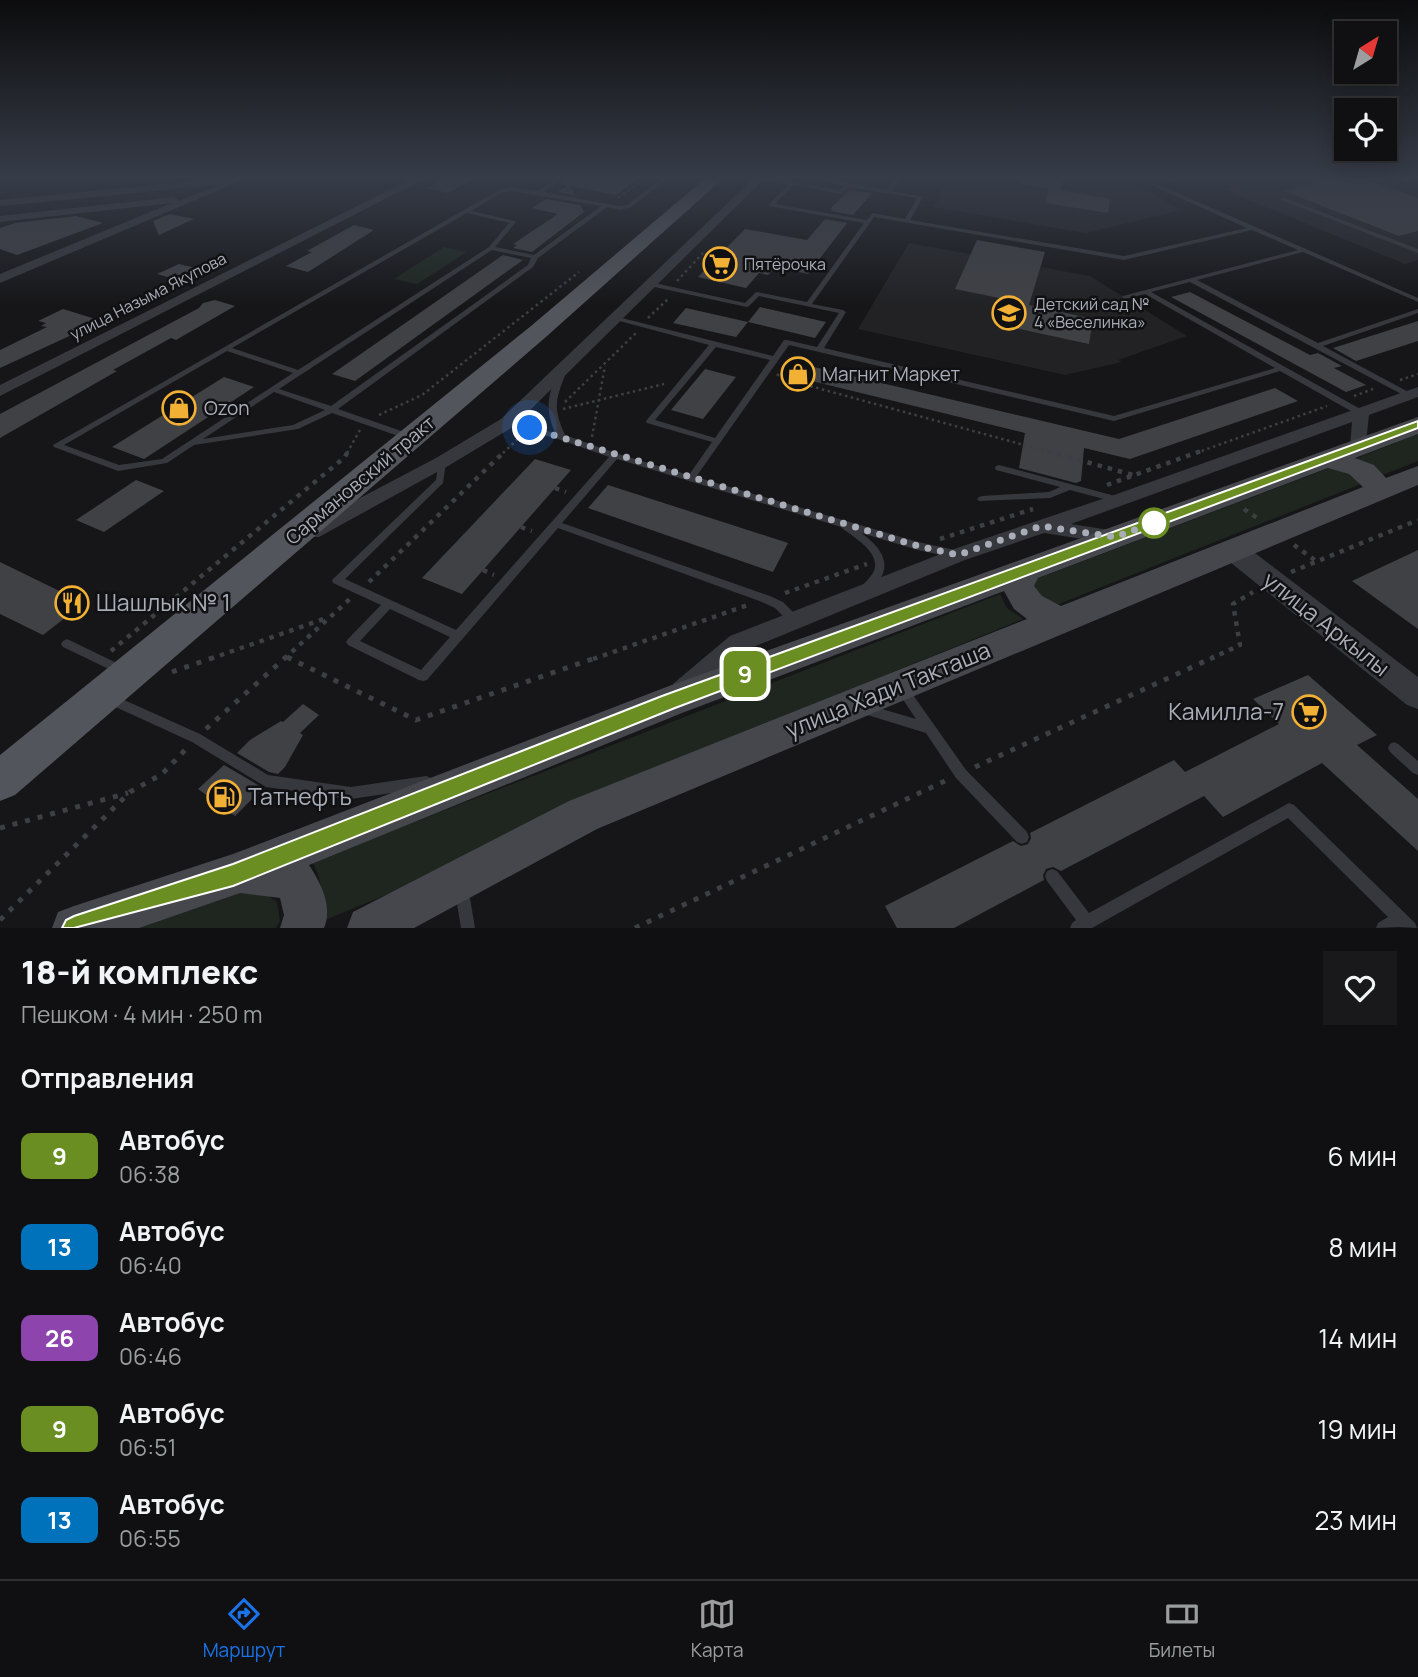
<!DOCTYPE html>
<html lang="ru">
<meta charset="utf-8">
<style>
:root{--surface:#101012;--page:#19191b;--text:#f1f3f6;--muted:#9c9d9f;--line:#303032;--accent:#1a73e8}
body{margin:0;font-family:Manrope,sans-serif;background:var(--page);color:var(--text);height:100vh;display:flex;flex-direction:column;font-size:26px;white-space:nowrap}
*{box-sizing:border-box;margin:0}
p{font-size:23px;color:var(--muted)}
.icon{flex:none;width:38px;height:38px;fill:none;stroke:currentColor;stroke-width:2;stroke-linecap:round;stroke-linejoin:round}
.map{position:relative;height:928px;overflow:hidden}
.drawer{display:flex;flex-direction:column;background:var(--surface);flex:1}
.drawer>*{flex:none}
.badge{padding:0 14px;border-radius:10px;font-size:24px;line-height:46px}
.needle{width:46px;rotate:37deg}
.controls{position:absolute;left:1334px;top:21px;display:grid;gap:14px}
.controls a{display:grid;place-items:center;width:63px;height:63px;border-radius:0px;background:var(--surface);box-shadow:0 4px 18px #0003,0 0 0 2px var(--line);font-size:35px}
.you{position:absolute;width:35px;height:35px;margin:-18px;border:5px solid #fff;border-radius:50%;background:#1a73e8;box-shadow:0 0 0 10px #1a73e833}
.map>.badge{position:absolute;translate:-50% -50%;box-shadow:0 0 0 4px #fff}
h2{padding:0 21px;font-size:26px;line-height:63px}
.round{display:grid;place-items:center;flex:none;width:74px;height:74px;border-radius:0px;background:var(--page)}
.headline{display:flex;align-items:center;justify-content:space-between;height:119px;padding:0 21px}
h1{font-size:33px;font-weight:800;line-height:52px}
ul{padding:0;list-style:none}
li{display:flex;align-items:center;gap:21px;height:91px;padding:0 21px}
li div{flex:1}
li b{display:block;font-size:26px}
li em{font-style:normal}
li .badge{min-width:77px;font-weight:700;text-align:center}
.tab-bar{display:flex;justify-content:space-around;align-items:center;height:98px;border-top:2px solid var(--line);background:var(--surface);font-size:19px;color:var(--muted)}
.tab-bar a{display:grid;justify-items:center;gap:4px}
.tab-bar .active{color:var(--accent)}
.map>svg:first-child{display:block}
.built{fill:#222225}
.green{fill:#1e261f}
.building{fill:#404145}
.lines{fill:none;stroke-linecap:round;stroke-linejoin:round}
.path-far2{stroke:#3d3f44;stroke-width:2.5;stroke-dasharray:2.5 3.5;stroke-linecap:butt}
.path-far1{stroke:#3d3f44;stroke-width:4.5;stroke-dasharray:4.5 6;stroke-linecap:butt}
.path{stroke:#3d3f44;stroke-width:5;stroke-dasharray:5 8;stroke-linecap:butt}
.service{fill:#37383d;fill-rule:evenodd}
.minor{fill:#37383d;fill-rule:evenodd}
.tertiary{fill:#37383d;fill-rule:evenodd}
.secondary{fill:#45474d;fill-rule:evenodd}
.primary{fill:#53555c;fill-rule:evenodd}
.line{fill:#6b8e23;stroke:#fff;stroke-width:2}
.walk{stroke:#a8adb8;stroke-width:7;stroke-dasharray:0 12.6}
.stop-dot{fill:#fff;stroke:#6b8e23;stroke-width:3.5}
.labels{text-anchor:middle;stroke-width:5;stroke-linejoin:round;paint-order:stroke}
.far-poi-label{font-size:16px;fill:#a8adb8;stroke:#111113;text-anchor:start}
.far-street-label{font-size:16px;fill:#a8adb8;stroke:#111113}
.poi-label{font-size:19px;fill:#a8adb8;stroke:#111113;text-anchor:start}
.street-label{font-size:19px;fill:#a8adb8;stroke:#111113}
.near-poi-label{font-size:23px;fill:#a8adb8;stroke:#111113;text-anchor:start}
.near-street-label{font-size:23px;fill:#a8adb8;stroke:#111113}
</style>
<div class="map">
<svg width="1418" height="928" viewBox="0 0 1418 928">
<rect width="100%" height="100%" fill="#161618"/>
<g class="built">
<path d="M950 176H1117L1182 210 1086 233 932 207 941 198 938 196Z"/>
<path d="M1280 176H1418V260L1405 264 1222 189Z"/>
<path d="M909 243 1090 276 1187 336 1118 360 1122 362 1065 375 858 329Z"/>
</g>
<g class="green">
<path d="M444 247 467 252 417 284 394 279Z"/>
<path d="M1418 434V461L1380 476 1353 460Z"/>
<path d="M1335 466 1344 467 1361 484 1054 606 1044 603 1031 584 1036 579Z"/>
<path d="M1000 594 1007 608 1023 619 573 803 410 885 318 923C323 901 324 882 312 862Z"/>
<path d="M262 892 277 902 280 921 276 928H130L235 893Z"/>
</g>
<g class="building">
<path d="M450 176H479L448 193 427 188Z"/>
<path d="M569 176H642L616 195 570 186 575 195 558 192 567 186 559 184Z"/>
<path d="M1022 176H1064L1060 190 1110 199 1108 213 1045 203 1049 189 1021 184Z"/>
<path d="M1356 176 1418 198V231L1399 236 1284 191 1335 177Z"/>
<path d="M849 190 872 193 853 215 831 211 833 209H830Z"/>
<path d="M546 199 580 205 584 212 532 252 513 248 517 245 513 244 558 214 532 208Z"/>
<path d="M170 214 194 219 159 235 153 221Z"/>
<path d="M76 216 103 223 17 255 0 249V228L15 223Z"/>
<path d="M825 219 847 223 808 274 775 267 768 275 759 273 746 288 698 277 745 229 807 240Z"/>
<path d="M354 225 374 230 308 272 286 266 312 252 307 251Z"/>
<path d="M977 240 1045 252 1029 305 1093 319 1089 344 1006 326 1014 301 955 289Z"/>
<path d="M503 255 523 260 355 381 332 374Z"/>
<path d="M179 264 200 269 178 280 157 274Z"/>
<path d="M1190 292 1310 355 1318 353 1342 366 1334 368 1366 385 1346 392 1171 297Z"/>
<path d="M215 300 235 306 176 340 171 338 113 370 117 371 0 438V414L199 308 203 303Z"/>
<path d="M760 307 826 322 815 338 748 322Z"/>
<path d="M686 308 748 322 736 337 673 323Z"/>
<path d="M63 309 102 321 0 368V350L47 327 41 326 46 323 38 321Z"/>
<path d="M1418 321V341L1356 361 1333 348Z"/>
<path d="M797 363 1119 439 1275 388 1298 401 1130 459 1084 448 1081 481 1076 483 1019 468 1025 433 787 375Z"/>
<path d="M705 369 736 377 703 419 671 410Z"/>
<path d="M224 377 254 387 144 459 112 447Z"/>
<path d="M535 459 571 470 462 594 422 578Z"/>
<path d="M136 480 164 491 104 532 76 520Z"/>
<path d="M608 485 788 543 773 572 588 508Z"/>
<path d="M1418 550V629L1352 581Z"/>
<path d="M0 562 84 603 43 635 0 614Z"/>
<path d="M1308 675 1377 735 1357 745 1418 799V851L1322 763 1223 817 1204 796 1061 871 1053 867 1046 869 1043 875 1044 880 954 928H897L885 906 1013 841 1021 846 1028 844 1031 838 1030 833 1174 760 1185 772 1279 724 1253 699Z"/>
<path d="M303 704 319 715 300 733 303 735 285 767 278 774 269 772 237 753 250 740 281 721 283 722Z"/>
<path d="M224 765 263 788 235 816 198 789Z"/>
</g>
<g class="lines">
<g class="path-far2">
<path d="M618 198 643 180"/>
<path d="M677 281 703 253"/>
<path d="M648 318 668 299"/>
<path d="M777 374 781 378 1053 453"/>
<path d="M1400 380 1418 374"/>
<path d="M1354 396 1373 389"/>
<path d="M565 402 637 332"/>
<path d="M563 409 664 384"/>
<path d="M379 415 422 395 579 272"/>
<path d="M592 437 605 366"/>
<path d="M347 453 360 430"/>
<path d="M503 453 520 437"/>
<path d="M1196 453 1327 406"/>
</g>
<g class="path-far1">
<path d="M1047 451 1133 475"/>
<path d="M1107 485 1201 451"/>
<path d="M555 488 566 492"/>
<path d="M1244 509 1260 520"/>
<path d="M521 527 532 531"/>
<path d="M940 539 1033 509"/>
<path d="M1294 545 1316 561"/>
<path d="M483 570 494 575"/>
<path d="M1291 572 1418 520"/>
<path d="M369 582 505 451"/>
<path d="M785 593 867 564"/>
<path d="M111 651 345 457 348 451"/>
<path d="M287 657 291 659"/>
<path d="M210 659 326 618"/>
<path d="M284 659 351 598"/>
<path d="M593 659 748 605"/>
<path d="M1210 659 1240 645 1233 604 1253 592"/>
</g>
<g class="path">
<path d="M287 657 416 720 598 657"/>
<path d="M172 672 215 657"/>
<path d="M206 729 286 657"/>
<path d="M975 767 1214 657"/>
<path d="M0 828 128 793"/>
<path d="M0 920 130 792 162 774 188 747"/>
<path d="M635 928 949 779"/>
</g>
<g class="service">
<path d="M560 176H566L543 192 620 206 627 205 665 176H671L631 207 620 210 607 207 538 258 533 267 338 409 410 434 411 436 410 438H404L332 413 298 429 194 445 167 463 118 471 54 447 53 445 499 190 511 187 537 191ZM511 191 601 206 534 255 495 247 515 223V221L471 211 503 192ZM467 213 509 223 489 247 298 370 232 348ZM492 250 531 258 528 265 331 406 279 389ZM227 351 293 373 162 459 119 465 64 445ZM274 392 325 410 293 425 203 439Z"/>
<path d="M759 176 840 190 844 186 805 176H815L888 190 896 176H901L892 191 923 197 910 220 1124 256 1247 228 1149 184 1181 176H1192L1157 184 1418 298V302L1416 301 1303 252 1197 280 1318 343 1418 309V313L1323 346 1414 395 1410 397H1407L1190 282 1151 292 1364 411 1365 413 1364 415H1358L1280 371 1114 421 789 345 696 477 918 542 955 550 959 551 960 554 959 557 955 558 918 550 861 533C877 544 894 562 878 582 873 587 870 589 863 589L862 586C865 582 870 578 873 573 883 554 855 538 843 529L841 527 617 459 562 523 770 596 783 602 798 617 799 620 798 623 794 624 790 623 775 608 762 602 558 528 427 680 423 681 419 680 348 645 346 642 348 639 381 605 333 583 332 580 436 480 439 460H445L446 462 443 483 345 579 456 630 609 457 558 439 504 425 503 423 507 420 555 433C545 408 547 395 559 371H562L566 373C555 400 553 408 565 435L618 454 689 475 712 442 647 423 646 421 709 345 612 319V317L614 316 773 356 784 340H787L817 347 839 313 759 296 749 306 747 307 650 286 647 284 650 282 745 303 755 293 757 292 807 302 864 223 769 206V204L789 185 757 179V177ZM793 185 841 194 848 187 917 198 905 219 873 213 867 220 775 204ZM874 217 1124 260 1252 230 1298 250 1123 296 1122 297 1125 299 1145 294 1275 368 1114 416 824 348 846 312 843 310 812 304ZM716 347 770 360 715 438 655 420ZM390 609 450 637 421 670 360 641Z"/>
<path d="M1281 198H1285L1418 249V253L1281 200Z"/>
<path d="M999 465 1119 497 1124 500 1119 503 1070 490 1050 498 979 501 977 499 979 497 982 496 1049 492 1060 487 996 470 995 468 996 466Z"/>
<path d="M67 639 123 666 125 669 123 672 119 674 115 672 63 647 61 644 63 641Z"/>
<path d="M902 684 906 685 966 770 1027 832 1029 837 1027 842 1022 844 1017 842 956 778 926 733 861 713 859 709 861 705 865 704 916 719 896 689 898 685Z"/>
<path d="M113 695 200 734 268 775 351 787 426 776 431 778 432 782 431 786 426 788 351 799 266 787 192 742 109 704 107 700 109 696Z"/>
<path d="M1394 742 1398 744 1418 761V775L1413 773 1390 752 1388 748 1390 744Z"/>
<path d="M1289 803 1294 805 1415 923 1417 928 1398 927 1376 928 1378 923 1388 917 1288 818 1092 928H1070L1072 923 1076 920 1047 881 1045 876 1047 871 1052 869 1057 871 1089 913Z"/>
<path d="M462 885 467 887 469 892 475 928H461L455 892 457 887Z"/>
</g>
<g class="minor">
<path d="M238 176H252L0 283V274L172 203 0 222V216L174 197 179 201 218 185 0 206V200L223 178 228 180Z"/>
<path d="M417 176H430L0 396V385Z"/>
<path d="M756 176H767L513 427 448 466 319 537H305L302 532 305 527 436 458 501 419Z"/>
<path d="M1418 387V397L1369 415 1365 451 1359 452 1350 447 1352 422 1071 524 1122 532 1125 537 1122 542 1115 544 1044 533 965 560 746 650 690 697 682 700 674 697 670 690 674 683 730 636 951 550 1114 495Z"/>
</g>
<path class="tertiary" d="M1234 541 1243 544 1418 677V709L1407 705 1225 558 1221 551 1225 544Z"/>
<path class="secondary" d="M1418 417V434L1355 458 1374 465 1386 478 1418 466V485L597 829 414 928H347L353 912 569 801 1027 619 1014 609 1004 591 682 713 309 865C321 883 333 907 324 928H280L284 915 280 898 240 893 139 928H52L58 912 74 906 233 854 669 686ZM1328 468 1349 474 1363 487 1061 606 1042 596 1034 586 1038 578Z"/>
<path class="primary" d="M708 176H726L547 336 15 795 0 801V755L531 326Z"/>
</g>
<linearGradient id="sky" x2="0" y2="1"><stop stop-color="#0c0c0d"/><stop offset="0.58" stop-color="#363c48"/><stop offset="1" stop-color="#363c48" stop-opacity="0"/></linearGradient>
<rect width="1418" height="306" fill="url(#sky)"/>
<path class="line" d="M1418 421V428L675 708 233 886 74 928H62L66 920 74 916 233 864 662 696Z"/>
<g class="lines">
<path class="walk" d="M530 428 918 546 958 555 1041 526 1115 537 1154 523"/>
</g>
<defs>
<symbol id="supermarket-ring" viewBox="-11 -11 22 22"><circle r="9.5" fill="#111113" stroke="#f2b134" stroke-width="1.5"/><path d="M-6-5.5h2.5l.6 2H6L4.5 2H-2.5L-4.4-4H-6ZM-1.5 3.2a1.3 1.3 0 1 0 .1 0ZM3 3.2a1.3 1.3 0 1 0 .1 0Z" fill="#f2b134"/></symbol>
<symbol id="school-ring" viewBox="-11 -11 22 22"><circle r="9.5" fill="#111113" stroke="#f2b134" stroke-width="1.5"/><path d="M0-5L7-2L0 1L-7-2ZM-4 1L0 2.5L4 1V4Q0 6-4 4Z" fill="#f2b134"/></symbol>
<symbol id="shop-ring" viewBox="-11 -11 22 22"><circle r="9.5" fill="#111113" stroke="#f2b134" stroke-width="1.5"/><path d="M-5-2.5h2.3a2.7 3.5 0 0 1 5.4 0H5L5.5 6h-11ZM-1.5-2.5h3a1.5 2.3 0 0 0-3 0Z" fill="#f2b134"/></symbol>
<symbol id="restaurant-ring" viewBox="-11 -11 22 22"><circle r="9.5" fill="#111113" stroke="#f2b134" stroke-width="1.5"/><path d="M-5-6h1v4h1v-4h1v4h1v-4h1v5L-1.5 .5V6h-2V.5L-5-1ZM5-6V6H3V1.5H1.5Q1.5-4 5-6Z" fill="#f2b134"/></symbol>
<symbol id="fuel-ring" viewBox="-11 -11 22 22"><circle r="9.5" fill="#111113" stroke="#f2b134" stroke-width="1.5"/><path d="M-5.5-6h7V0h2V4h1.3V-2.5L3-4.5l.8-.8L6-3V5H2.5V1h-1V6h-7ZM-4.2-4.7v3.2H.2V-4.7Z" fill="#f2b134"/></symbol>
</defs>
<g fill-rule="evenodd">
<use href="#supermarket-ring" x="701" y="245" width="38" height="38"/>
<use href="#school-ring" x="990" y="294" width="38" height="38"/>
<use href="#shop-ring" x="779" y="355" width="38" height="38"/>
<use href="#shop-ring" x="160" y="389" width="38" height="38"/>
<use href="#restaurant-ring" x="53" y="584" width="38" height="38"/>
<use href="#supermarket-ring" x="1290" y="693" width="38" height="38"/>
<use href="#fuel-ring" x="205" y="778" width="38" height="38"/>
</g>
<circle class="stop-dot" cx="1154" cy="523" r="14"/>
<g class="labels">
<g class="far-poi-label">
<text x="744" y="270">Пятёрочка</text>
<text x="1034" y="310">Детский сад №<tspan x="1034" dy="18">4 «Веселинка»</tspan></text>
</g>
<g class="far-street-label">
<text transform="translate(148 296) rotate(-27)" y="6">улица Назыма Якупова</text>
</g>
<g class="poi-label">
<text x="822" y="381">Магнит Маркет</text>
<text x="204" y="415">Ozon</text>
</g>
<g class="street-label">
<text transform="translate(360 480) rotate(-40)" y="7">Сармановский тракт</text>
</g>
<g class="near-poi-label">
<text x="96" y="611">Шашлык № 1</text>
<text x="1284" y="720" text-anchor="end">Камилла-7</text>
<text x="248" y="805">Татнефть</text>
</g>
<g class="near-street-label">
<text transform="translate(1326 624) rotate(38)" y="8">улица Аркылы</text>
<text transform="translate(888 690) rotate(-22)" y="8">улица Хади Такташа</text>
</g>
</g>
</svg>
<div class="controls">
<a><svg class="needle" viewBox="-14 -14 28 28"><path d="M0-13l5 13h-10z" fill="#e53935"/><path d="M0 13l5-13h-10z" fill="#9c9d9f"/></svg></a>
<a><svg class="icon" aria-label="locate" viewBox="0 0 24 24"><circle cx="12" cy="12" r="6"/><path d="M12 2v4M12 18v4M2 12h4M18 12h4"/></svg></a>
</div>
<div class="you" style="left:530px;top:428px"></div>
<b class="badge" style="left:745px;top:674px;background:#6b8e23;color:#fff">9</b>
</div>
<section class="drawer">
<div class="headline"><div><h1>18-й комплекс</h1><p>Пешком · 4 мин · 250 m</p></div><a class="round"><svg class="icon" aria-label="heart" viewBox="0 0 24 24"><path d="M12 20l-8-8c-3-5 5-10 8-4 3-6 11-1 8 4z"/></svg></a></div>
<h2>Отправления</h2>
<ul>
<li><span class="badge" style="background:#6b8e23;color:#fff">9</span><div><b>Автобус</b><p>06:38</p></div><em>6 мин</em></li>
<li><span class="badge" style="background:#0072bc;color:#fff">13</span><div><b>Автобус</b><p>06:40</p></div><em>8 мин</em></li>
<li><span class="badge" style="background:#8e44ad;color:#fff">26</span><div><b>Автобус</b><p>06:46</p></div><em>14 мин</em></li>
<li><span class="badge" style="background:#6b8e23;color:#fff">9</span><div><b>Автобус</b><p>06:51</p></div><em>19 мин</em></li>
<li><span class="badge" style="background:#0072bc;color:#fff">13</span><div><b>Автобус</b><p>06:55</p></div><em>23 мин</em></li>
</ul>
</section>
<nav class="tab-bar">
<a class="active"><svg class="icon" aria-label="directions" viewBox="0 0 24 24"><path d="M12 3l9 9-9 9-9-9zM9 14v-3h6M13 9l2 2-2 2"/></svg>Маршрут</a>
<a><svg class="icon" aria-label="map" viewBox="0 0 24 24"><path d="M3 6l6-2 6 2 6-2v14l-6 2-6-2-6 2zM9 4v14M15 6v14"/></svg>Карта</a>
<a><svg class="icon" aria-label="tickets" viewBox="0 0 24 24"><path d="M3 7h18v10H3zM15 7v10"/></svg>Билеты</a>
</nav>
